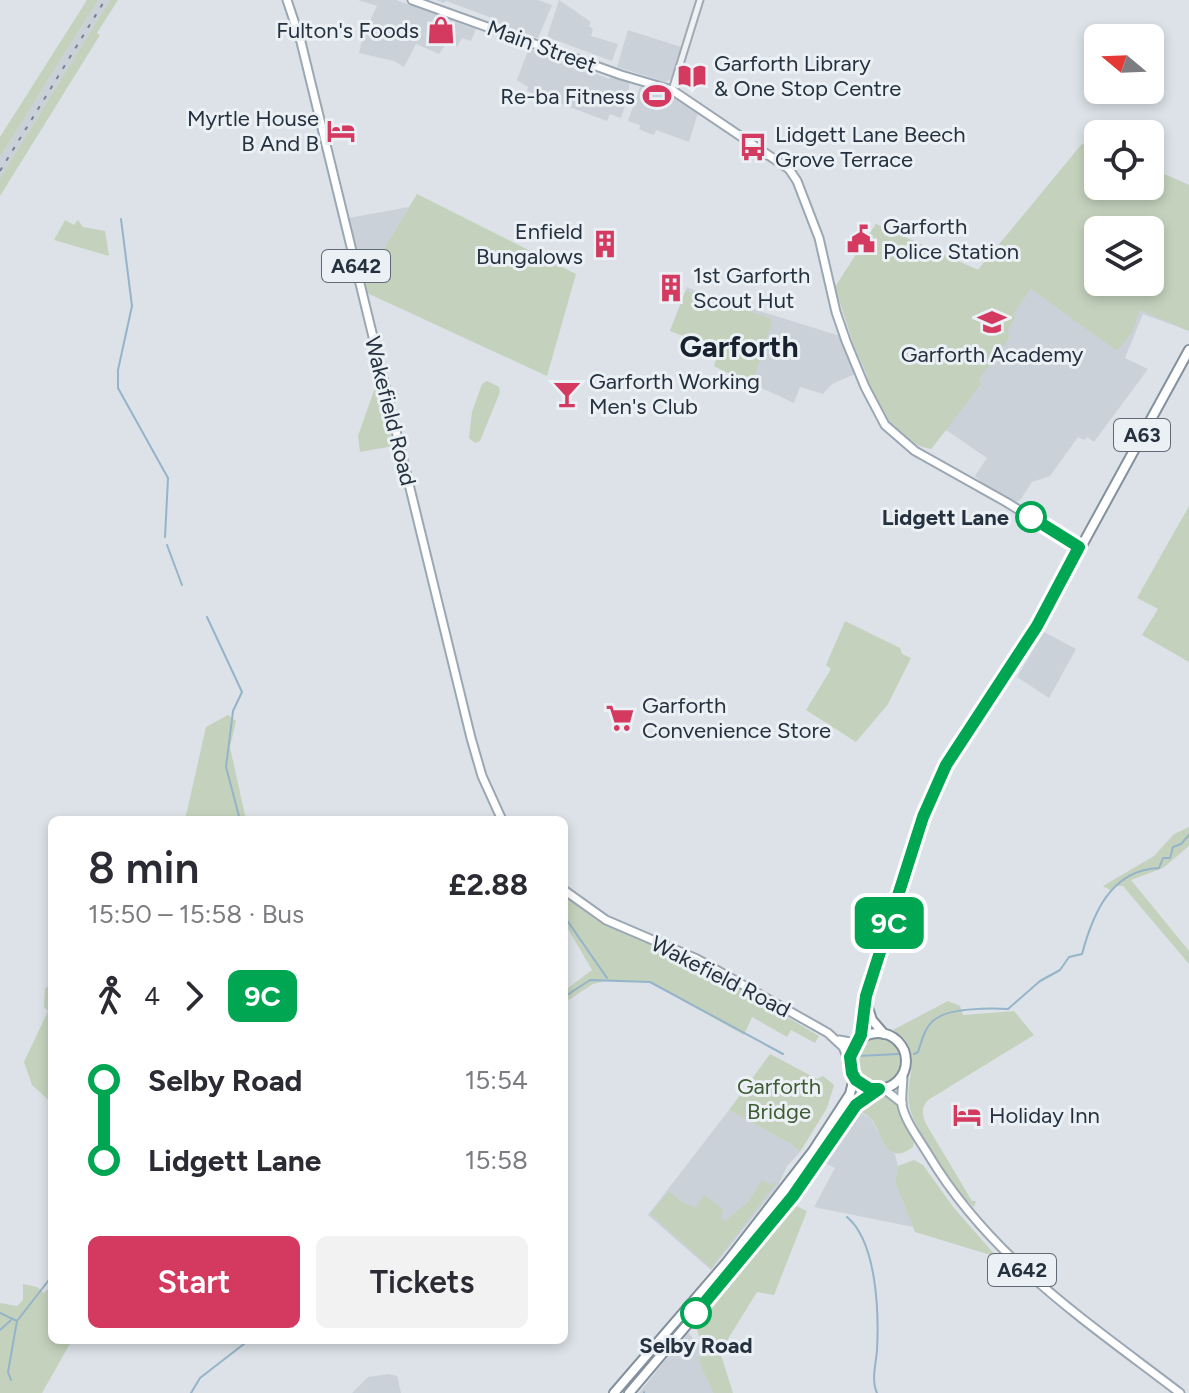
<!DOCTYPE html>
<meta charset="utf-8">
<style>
:root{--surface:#fff;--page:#f2f2f3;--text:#2b2b33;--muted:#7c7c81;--accent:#d43960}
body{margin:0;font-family:Figtree,sans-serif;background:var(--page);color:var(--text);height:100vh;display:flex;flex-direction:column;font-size:30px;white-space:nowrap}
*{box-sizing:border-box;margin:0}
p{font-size:26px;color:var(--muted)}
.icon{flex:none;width:44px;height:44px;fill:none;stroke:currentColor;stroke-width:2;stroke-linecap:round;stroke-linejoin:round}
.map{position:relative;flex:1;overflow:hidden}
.drawer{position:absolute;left:48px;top:816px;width:520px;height:528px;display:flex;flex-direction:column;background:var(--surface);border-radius:12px;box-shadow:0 4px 12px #0003}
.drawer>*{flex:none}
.badge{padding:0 16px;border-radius:12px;font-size:28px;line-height:52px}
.needle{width:52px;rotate:289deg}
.tools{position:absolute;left:1084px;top:24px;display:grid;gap:16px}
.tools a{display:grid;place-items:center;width:80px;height:80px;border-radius:12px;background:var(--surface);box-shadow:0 4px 12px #0003;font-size:40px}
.map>.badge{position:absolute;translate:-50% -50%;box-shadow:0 0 0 4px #fff}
.legs{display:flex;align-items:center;gap:12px;height:88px;padding:0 40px;font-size:26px}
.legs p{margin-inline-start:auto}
.headline{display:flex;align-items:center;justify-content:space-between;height:136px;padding:0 40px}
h1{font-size:44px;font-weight:600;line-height:60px}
.cta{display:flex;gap:16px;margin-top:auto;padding:16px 40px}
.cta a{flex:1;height:92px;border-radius:12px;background:var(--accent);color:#fff;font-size:32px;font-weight:600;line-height:92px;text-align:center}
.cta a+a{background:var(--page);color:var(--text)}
ul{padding:0 40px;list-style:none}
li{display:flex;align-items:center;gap:28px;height:80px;font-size:30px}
li i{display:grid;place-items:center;width:12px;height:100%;margin:0 10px;background:currentColor}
li i::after{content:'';width:20px;height:20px;margin:-10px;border:6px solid;border-radius:50%;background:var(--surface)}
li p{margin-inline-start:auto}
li:first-child i{background:linear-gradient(#0000 50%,currentColor 0)}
li:last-child i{background:linear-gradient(currentColor 50%,#0000 0)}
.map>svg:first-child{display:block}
.built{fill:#cad1d9;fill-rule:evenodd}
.green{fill:#c4d2bd;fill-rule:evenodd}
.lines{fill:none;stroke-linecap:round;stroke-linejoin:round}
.stream{stroke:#95b4ca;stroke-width:2}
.minor-casing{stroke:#a1a9b1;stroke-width:9}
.major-casing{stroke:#9ba7b3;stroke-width:11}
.highway-casing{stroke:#83919e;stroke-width:12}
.minor{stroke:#eff2f5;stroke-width:5}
.major{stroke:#fff;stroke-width:7}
.highway{stroke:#fff;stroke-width:8}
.rail{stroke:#758391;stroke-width:2;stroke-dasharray:4 8;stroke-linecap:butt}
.line-1-casing{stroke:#fff;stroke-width:18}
.line-1{stroke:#00a651;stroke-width:12}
.stop-1-dot{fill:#fff;stroke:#00a651;stroke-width:4}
.labels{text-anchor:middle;stroke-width:6;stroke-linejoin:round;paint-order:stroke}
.shield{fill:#ebf0f5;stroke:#606a75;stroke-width:2}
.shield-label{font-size:20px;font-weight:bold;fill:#25313e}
.poi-label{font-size:22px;fill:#25313e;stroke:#ebf0f5;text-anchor:start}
.street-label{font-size:22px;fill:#25313e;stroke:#ebf0f5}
.stop-label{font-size:22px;font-weight:bold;fill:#25313e;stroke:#ebf0f5;text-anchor:end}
.park-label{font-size:22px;fill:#3e5b32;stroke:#ebf0f5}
.district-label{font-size:30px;font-weight:bold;fill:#18222f;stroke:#ebf0f5}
</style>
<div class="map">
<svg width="1189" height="1393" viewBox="0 0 1189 1393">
<rect width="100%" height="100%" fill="#dce2e7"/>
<g class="built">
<path d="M98 0H110L0 178V157Z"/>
<path d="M358 0H396L476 29 471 41 462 38 457 47 448 41 439 54 416 44 404 67 394 61 359 53 364 33 377 6Z"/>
<path d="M436 0H538L552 5 538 38 495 22V19L446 1 444 3Z"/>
<path d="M559 0 591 22 589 26 593 29 591 36 618 44 612 61 547 37Z"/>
<path d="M628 30 681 47 671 79 666 82 617 67Z"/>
<path d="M529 48 609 79 611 77 629 83V93L621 118 610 114 607 121 527 91 528 87 517 80Z"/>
<path d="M640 87 679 99 698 113 689 142 656 130 654 135 648 133 639 129 640 125 628 121Z"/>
<path d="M1082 144 1098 150V186H1150V168L1189 185V331L1143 314 1125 358 1148 369 1094 442 1087 437 1084 440 1078 437 1050 476 1032 482 1021 499 1016 502 984 485 975 476 987 458 946 430 931 449 918 446 879 405 853 343 835 287 876 224 978 270ZM1098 230H1150V282H1098Z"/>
<path d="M409 207 365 280 349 218Z"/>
<path d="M687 287 728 305 734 303 840 336 855 374 832 384 823 394 800 387 794 403 714 366 720 349 670 331Z"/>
<path d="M1044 632 1076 649 1049 698 1017 677Z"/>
<path d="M729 1110 791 1144 800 1152 787 1166 778 1186 711 1270 648 1215Z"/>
<path d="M860 1112 870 1118 888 1149 895 1154 898 1166 895 1182 913 1227 814 1207 835 1168 821 1161 826 1158Z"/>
<path d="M688 1332 696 1343 700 1340 699 1362 713 1393H639Z"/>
<path d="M389 1374 397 1376 401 1393H352L368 1377Z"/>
</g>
<g class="green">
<path d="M87 0H98L0 157V137Z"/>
<path d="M110 0H118L97 33 100 35 0 196V178Z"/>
<path d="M1082 144 1098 150V186H1150V168L1189 185V331L1140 310 1132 332 1117 351 1031 289 1013 314 1015 318 1008 329 1009 338 979 379 981 384 931 449C894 440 882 412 866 380L868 377 853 343 835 287 876 224 978 270ZM1098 230H1150V282H1098Z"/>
<path d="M417 194 576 274 547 376 367 293 365 280Z"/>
<path d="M65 220 74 225 78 220 83 227 105 231 109 256 54 240Z"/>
<path d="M686 290 728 309 736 307 770 318 772 322 752 385 714 366 720 349 670 331Z"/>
<path d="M378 379 393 446 360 452 358 436Z"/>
<path d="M487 381 499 387 500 392 480 441 475 443 469 438 472 412 482 384Z"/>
<path d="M1189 506V662L1142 635 1158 609 1137 598Z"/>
<path d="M845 621 900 648 902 654 911 658 888 704 856 742 806 710 831 669 826 665Z"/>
<path d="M228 715 236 721 230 747 246 820H185L206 727Z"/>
<path d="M1189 827V846L1163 868 1131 880 1189 951V964L1123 886H1116L1112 891 1103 886 1154 856 1174 834Z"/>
<path d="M564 896 599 922 697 964 819 1036 815 1043 791 1030 787 1037 752 1017 744 1035 650 982 608 980 593 984 564 1003V991L592 970 564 922Z"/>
<path d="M52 982V1103L32 1085 24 1062 48 1011 44 1007 45 989Z"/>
<path d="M948 1001 960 1006 963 1015 1014 1011 1034 1035 928 1100C921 1108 922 1115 926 1124L972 1201H976L974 1207C958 1196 915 1129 910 1109 902 1077 928 1055 893 1030Z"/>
<circle cx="878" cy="1062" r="25"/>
<path d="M770 1054 817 1079 823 1076 834 1085 827 1108 800 1152 791 1144 729 1110Z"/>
<path d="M887 1095C900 1106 918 1130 913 1147 886 1167 883 1136 872 1120 867 1114 860 1111 856 1110L874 1096Z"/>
<path d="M914 1160 923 1165 954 1208 997 1257 915 1232 895 1182 898 1166Z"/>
<path d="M762 1180 771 1185 774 1182 776 1184 711 1268 650 1214 669 1191 682 1202 695 1208 704 1195 723 1209 721 1218 725 1221 748 1202Z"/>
<path d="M794 1205 807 1211 774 1295 757 1292 720 1352 733 1393H713L699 1362 700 1340 695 1323 755 1255Z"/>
<path d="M23 1284 37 1287 44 1293 52 1285V1340H72L42 1393H0V1303L17 1306 23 1300Z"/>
</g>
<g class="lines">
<g class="stream">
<path d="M121 219 132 306 118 370V388L168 478 165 537"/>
<path d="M167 545 182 585"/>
<path d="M207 617 242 692 233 711 226 767 240 820"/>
<path d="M564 916 607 978"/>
<path d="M564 997 590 980 650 982 783 1054"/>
<path d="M914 1054 918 1052C922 1040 925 1025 937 1018 951 1008 991 1008 1008 1009L1040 981 1060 970 1069 957 1082 954C1093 913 1111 870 1159 868L1163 858H1170L1173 847 1181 844 1189 835"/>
<path d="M858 1056 898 1054"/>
<path d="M847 1217C877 1242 879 1313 877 1350 876 1364 871 1380 877 1393"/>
<path d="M0 1313 17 1321"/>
<path d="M0 1330 11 1320"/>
<path d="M11 1380 8 1372 17 1321 52 1276"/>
<path d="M191 1393 200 1378 249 1340"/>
<path d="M644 1393V1392"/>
</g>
<defs>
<path id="minor" d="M672 90 700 0"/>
<g id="major">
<path d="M287 0 301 42 471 738 482 776 502 820"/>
<path d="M412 0 621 75 672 90 789 169 797 181 819 238 836 312 846 341 865 387 885 425 915 451 1006 502 1079 547"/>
<path d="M564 890 606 920 697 959 828 1033 843 1047 850 1064"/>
<path d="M839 1040 856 1043"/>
<path d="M903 1074C903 1084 901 1095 902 1105 905 1121 919 1139 928 1154 990 1258 1086 1321 1180 1393"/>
<path d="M884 1089 902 1103"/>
</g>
<g id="highway">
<path d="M867 1005 872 1020 884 1034"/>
<circle cx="878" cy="1061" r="28"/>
<path d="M859 1040 866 996 912 848 934 790 972 722 1040 622 1189 350"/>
<path d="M614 1393 727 1262 813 1151 850 1094 853 1082 852 1073"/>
<path d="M629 1393 758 1241 794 1194 856 1105 879 1089"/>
</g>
</defs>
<use href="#minor" class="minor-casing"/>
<use href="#major" class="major-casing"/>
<use href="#highway" class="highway-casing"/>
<use href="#minor" class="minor"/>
<use href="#major" class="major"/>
<use href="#highway" class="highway"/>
<path class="rail" d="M0 171 105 0"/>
</g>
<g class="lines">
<defs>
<path id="line-1" d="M696 1313 793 1196 856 1105 879 1089H870L856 1080 852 1073 850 1057 861 1035 866 996 923 817 946 765 1037 626 1079 547 1031 517"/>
</defs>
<use href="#line-1" class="line-1-casing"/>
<use href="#line-1" class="line-1"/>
</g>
<defs>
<symbol id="shop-bare" viewBox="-9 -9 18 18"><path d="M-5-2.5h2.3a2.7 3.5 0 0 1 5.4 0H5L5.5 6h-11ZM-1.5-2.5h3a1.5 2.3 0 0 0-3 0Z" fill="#d43960" stroke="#ebf0f5" stroke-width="2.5" paint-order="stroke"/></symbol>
<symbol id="library-bare" viewBox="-9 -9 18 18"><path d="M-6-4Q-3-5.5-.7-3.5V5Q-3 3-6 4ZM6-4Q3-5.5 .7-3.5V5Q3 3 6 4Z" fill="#d43960" stroke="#ebf0f5" stroke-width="2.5" paint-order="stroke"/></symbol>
<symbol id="stadium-bare" viewBox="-9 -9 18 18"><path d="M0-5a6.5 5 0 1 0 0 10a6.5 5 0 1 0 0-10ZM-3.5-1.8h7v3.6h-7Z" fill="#d43960" stroke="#ebf0f5" stroke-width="2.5" paint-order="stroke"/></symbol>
<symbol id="hotel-bare" viewBox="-9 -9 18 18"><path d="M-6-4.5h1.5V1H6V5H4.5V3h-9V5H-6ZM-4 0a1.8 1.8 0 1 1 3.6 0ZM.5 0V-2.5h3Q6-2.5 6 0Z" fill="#d43960" stroke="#ebf0f5" stroke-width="2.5" paint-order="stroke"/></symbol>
<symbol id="bus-bare" viewBox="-9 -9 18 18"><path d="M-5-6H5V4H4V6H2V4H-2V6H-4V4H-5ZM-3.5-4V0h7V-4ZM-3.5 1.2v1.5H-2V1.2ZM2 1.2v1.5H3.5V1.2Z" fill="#d43960" stroke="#ebf0f5" stroke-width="2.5" paint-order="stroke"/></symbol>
<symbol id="civic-bare" viewBox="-9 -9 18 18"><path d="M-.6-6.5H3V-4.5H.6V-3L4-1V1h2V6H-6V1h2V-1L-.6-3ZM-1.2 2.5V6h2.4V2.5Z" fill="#d43960" stroke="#ebf0f5" stroke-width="2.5" paint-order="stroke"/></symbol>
<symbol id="building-bare" viewBox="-9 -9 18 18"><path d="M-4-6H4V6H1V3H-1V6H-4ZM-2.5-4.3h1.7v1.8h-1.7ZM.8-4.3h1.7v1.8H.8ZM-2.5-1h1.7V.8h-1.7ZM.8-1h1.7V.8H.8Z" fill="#d43960" stroke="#ebf0f5" stroke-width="2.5" paint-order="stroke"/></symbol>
<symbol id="school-bare" viewBox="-9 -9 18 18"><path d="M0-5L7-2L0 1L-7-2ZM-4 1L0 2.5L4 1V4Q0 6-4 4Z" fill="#d43960" stroke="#ebf0f5" stroke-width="2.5" paint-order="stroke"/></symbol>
<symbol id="bar-bare" viewBox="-9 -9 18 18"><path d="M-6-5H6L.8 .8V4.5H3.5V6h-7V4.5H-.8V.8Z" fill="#d43960" stroke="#ebf0f5" stroke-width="2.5" paint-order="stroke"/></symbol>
<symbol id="supermarket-bare" viewBox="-9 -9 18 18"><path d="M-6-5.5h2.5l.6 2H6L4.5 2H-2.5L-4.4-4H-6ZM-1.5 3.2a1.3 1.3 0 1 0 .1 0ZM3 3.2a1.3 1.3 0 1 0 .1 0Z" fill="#d43960" stroke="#ebf0f5" stroke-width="2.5" paint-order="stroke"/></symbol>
</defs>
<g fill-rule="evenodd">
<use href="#shop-bare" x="421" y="10" width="40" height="40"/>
<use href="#library-bare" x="672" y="56" width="40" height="40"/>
<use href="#stadium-bare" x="637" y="76" width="40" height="40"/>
<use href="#hotel-bare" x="321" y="111" width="40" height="40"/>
<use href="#bus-bare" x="733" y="127" width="40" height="40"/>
<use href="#civic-bare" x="841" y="219" width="40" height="40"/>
<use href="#building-bare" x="585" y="224" width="40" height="40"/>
<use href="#building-bare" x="651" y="268" width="40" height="40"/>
<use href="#school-bare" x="972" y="302" width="40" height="40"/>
<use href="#bar-bare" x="547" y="374" width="40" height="40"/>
<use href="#supermarket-bare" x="600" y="698" width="40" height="40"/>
<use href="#hotel-bare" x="947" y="1095" width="40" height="40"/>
</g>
<g class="stop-1-dot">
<circle cx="1031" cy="517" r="14"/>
<circle cx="696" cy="1313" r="14"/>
</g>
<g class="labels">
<g class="shield">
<rect x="322" y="250" width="68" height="32" rx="6"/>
<rect x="1114" y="419" width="56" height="32" rx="6"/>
<rect x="988" y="1254" width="68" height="32" rx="6"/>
</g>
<g class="shield-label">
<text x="356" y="273">A642</text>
<text x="1142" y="442">A63</text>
<text x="1022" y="1277">A642</text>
</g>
<g class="poi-label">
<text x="419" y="38" text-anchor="end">Fulton's Foods</text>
<text x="714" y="71">Garforth Library<tspan x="714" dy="25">&amp; One Stop Centre</tspan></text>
<text x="635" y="104" text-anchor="end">Re-ba Fitness</text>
<text x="319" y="126" text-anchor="end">Myrtle House<tspan x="319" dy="25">B And B</tspan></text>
<text x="775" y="142">Lidgett Lane Beech<tspan x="775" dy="25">Grove Terrace</tspan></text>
<text x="883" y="234">Garforth<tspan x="883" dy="25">Police Station</tspan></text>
<text x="583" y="239" text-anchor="end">Enfield<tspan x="583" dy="25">Bungalows</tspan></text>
<text x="693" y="283">1st Garforth<tspan x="693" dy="25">Scout Hut</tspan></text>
<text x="992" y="362" text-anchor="middle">Garforth Academy</text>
<text x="589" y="389">Garforth Working<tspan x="589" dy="25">Men's Club</tspan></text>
<text x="642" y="713">Garforth<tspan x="642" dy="25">Convenience Store</tspan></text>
<text x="989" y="1123">Holiday Inn</text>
</g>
<g class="street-label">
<text transform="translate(542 46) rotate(20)" y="8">Main Street</text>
<text transform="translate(391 411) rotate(76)" y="8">Wakefield Road</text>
<text transform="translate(721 976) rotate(27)" y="8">Wakefield Road</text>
</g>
<g class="stop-label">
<text x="1009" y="525">Lidgett Lane</text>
<text x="696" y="1353" text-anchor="middle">Selby Road</text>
</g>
<g class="park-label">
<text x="779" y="1094">Garforth<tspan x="779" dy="25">Bridge</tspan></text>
</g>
<g class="district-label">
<text x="739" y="357">Garforth</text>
</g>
</g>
</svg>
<div class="tools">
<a><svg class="needle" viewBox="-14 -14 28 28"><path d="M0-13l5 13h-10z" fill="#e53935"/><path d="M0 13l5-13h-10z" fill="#7c7c81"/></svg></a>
<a><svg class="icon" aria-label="locate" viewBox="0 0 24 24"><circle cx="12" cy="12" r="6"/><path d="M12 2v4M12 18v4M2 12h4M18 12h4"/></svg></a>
<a><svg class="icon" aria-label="layers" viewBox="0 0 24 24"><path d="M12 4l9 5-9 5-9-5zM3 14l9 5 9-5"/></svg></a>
</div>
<b class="badge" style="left:889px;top:923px;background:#00a651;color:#fff">9C</b>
<section class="drawer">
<div class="headline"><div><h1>8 min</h1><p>15:50 – 15:58 · Bus</p></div><b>£2.88</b></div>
<div class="legs"><svg class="icon" aria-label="walk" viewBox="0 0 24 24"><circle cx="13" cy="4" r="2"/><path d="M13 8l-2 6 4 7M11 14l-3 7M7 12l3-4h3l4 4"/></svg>4<svg class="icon" aria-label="forward" viewBox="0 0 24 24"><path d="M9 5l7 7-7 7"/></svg><b class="badge" style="background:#00a651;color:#fff">9C</b></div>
<ul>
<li><i style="color:#00a651"></i><b>Selby Road</b><p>15:54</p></li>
<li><i style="color:#00a651"></i><b>Lidgett Lane</b><p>15:58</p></li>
</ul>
<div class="cta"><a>Start</a><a>Tickets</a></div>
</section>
</div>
